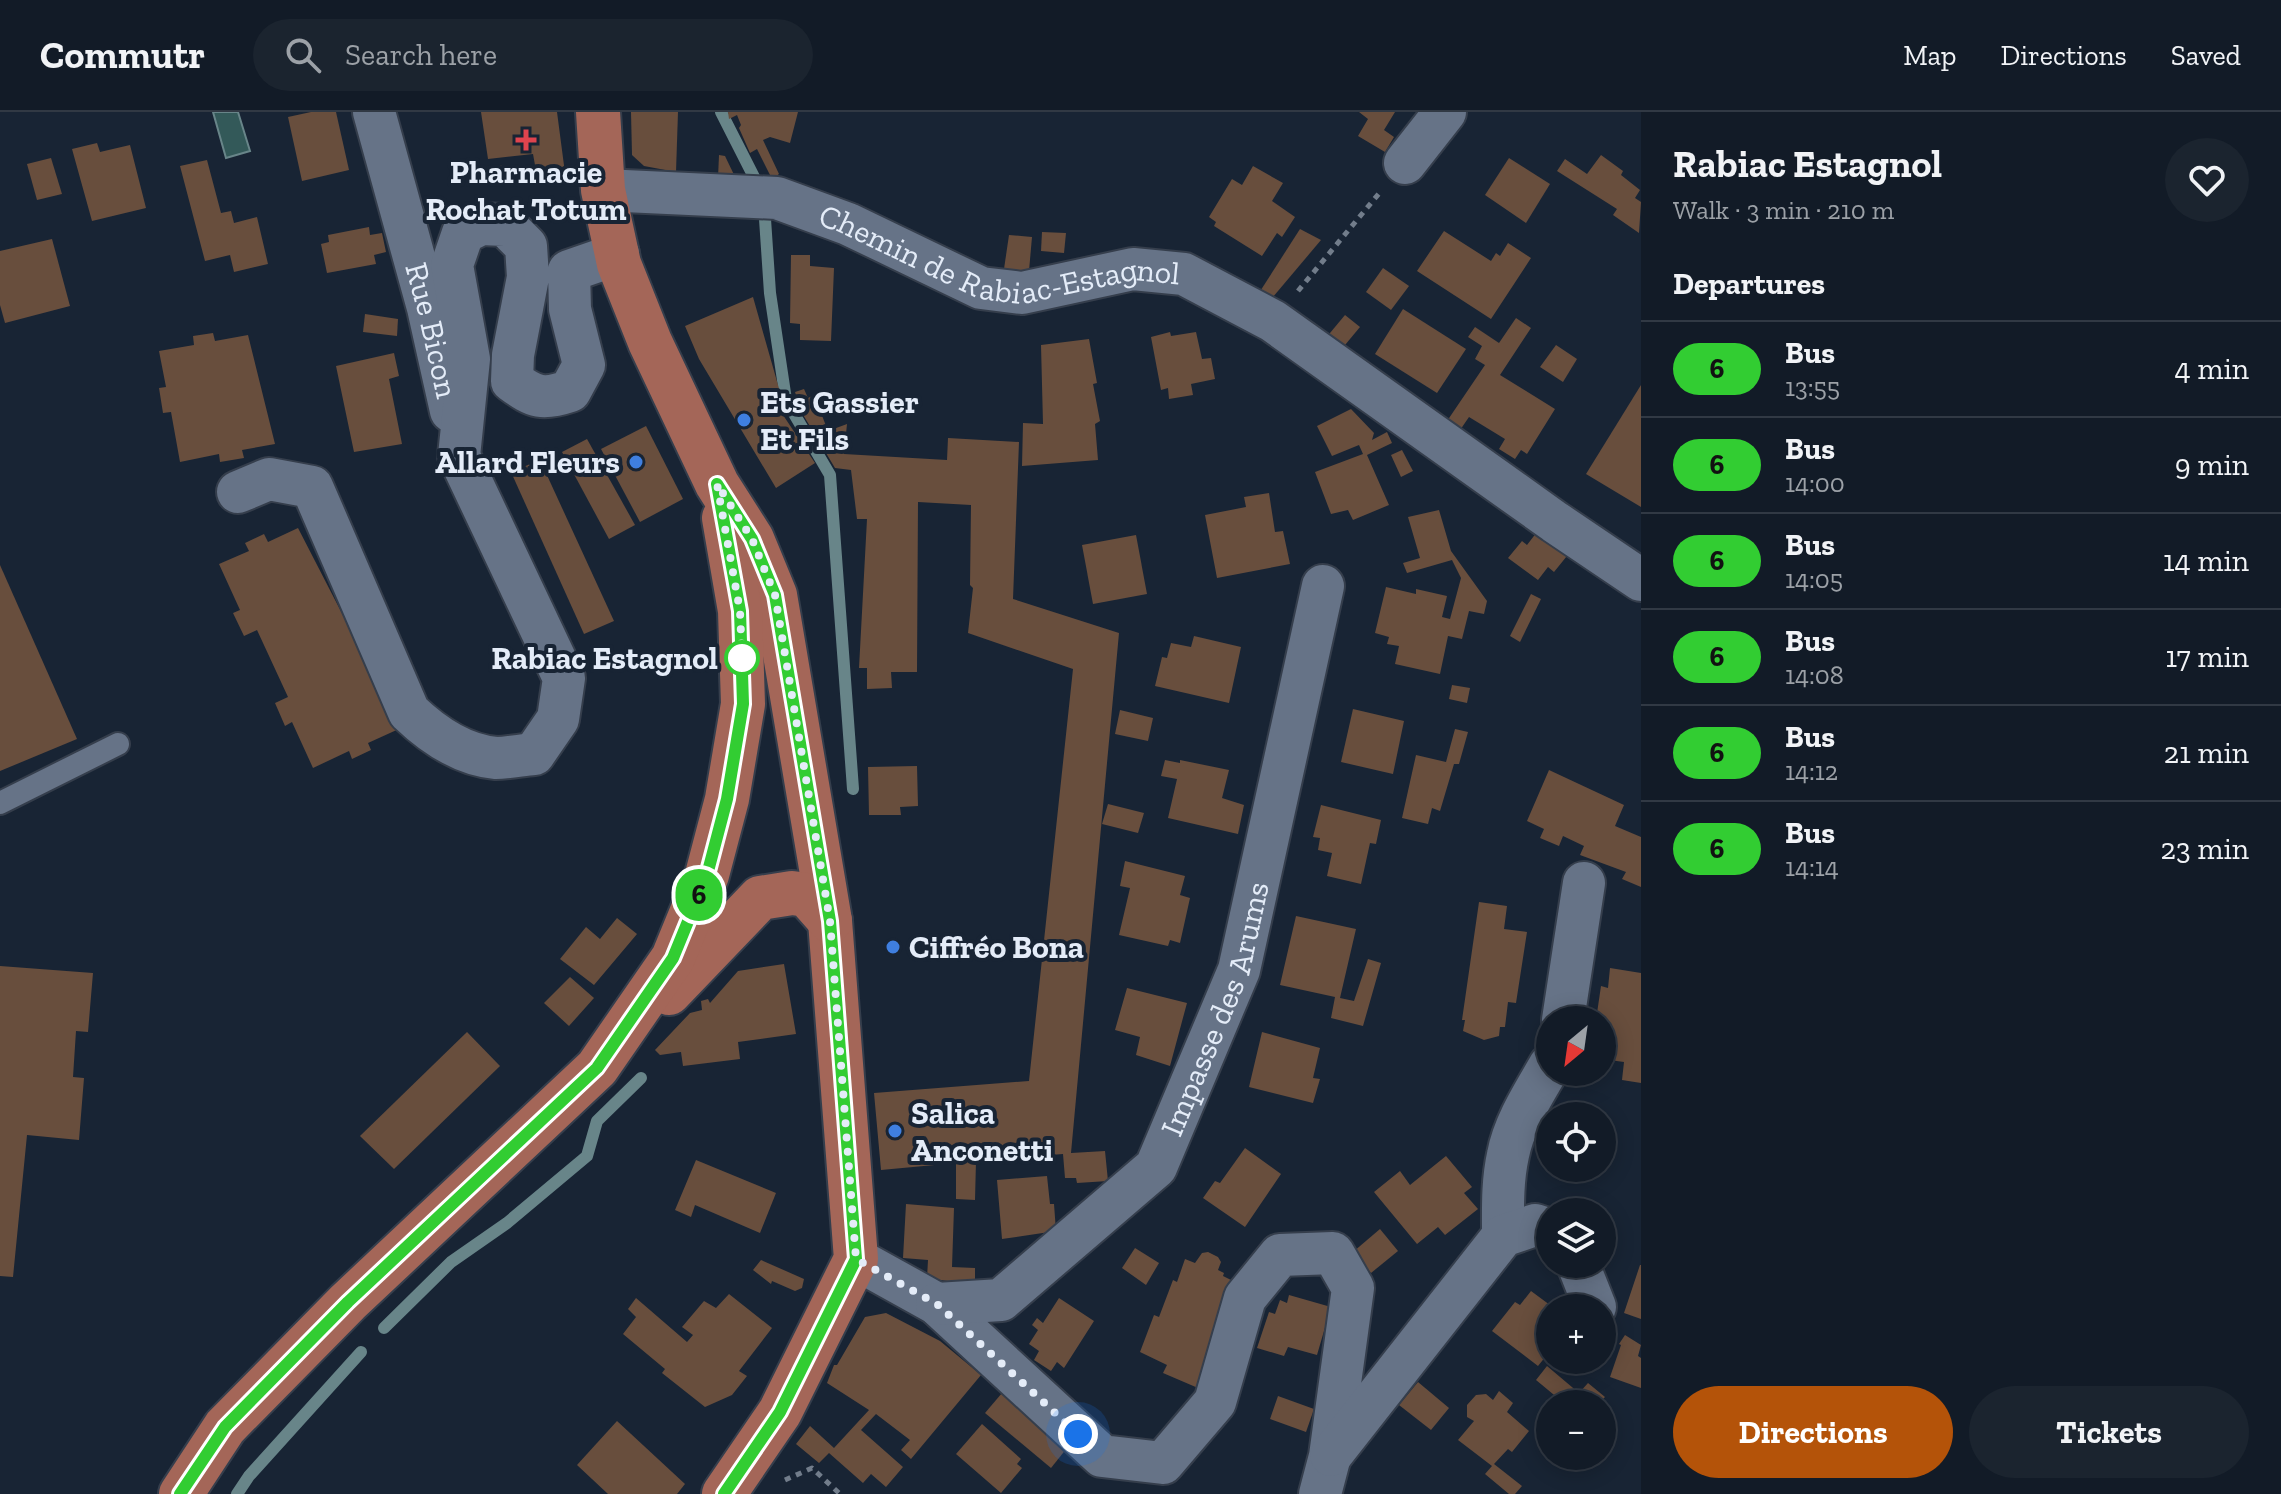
<!DOCTYPE html>
<meta charset="utf-8">
<style>
:root{--surface:#121b27;--page:#1b242f;--text:#f1f3f6;--muted:#9ca1a7;--line:#313944;--accent:#b45309}
body{margin:0;font-family:"Zilla Slab",serif;background:var(--page);color:var(--text);height:100vh;display:flex;flex-direction:column;font-size:30px;white-space:nowrap}
*{box-sizing:border-box;margin:0}
p{font-size:26px;color:var(--muted)}
.icon{flex:none;width:44px;height:44px;fill:none;stroke:currentColor;stroke-width:2;stroke-linecap:round;stroke-linejoin:round}
.map{position:relative;flex:1;overflow:hidden}
.details{display:flex;flex-direction:column;background:var(--surface);width:640px}
.details>*{flex:none}
.badge{padding:0 16px;border-radius:26px;font-size:28px;line-height:52px}
.needle{width:52px;rotate:209deg}
.fabs{position:absolute;left:1536px;top:894px;display:grid;gap:16px}
.fabs a{display:grid;place-items:center;width:80px;height:80px;border-radius:50%;background:var(--surface);box-shadow:0 4px 20px #0003,0 0 0 2px var(--line);font-size:40px}
.you{position:absolute;width:40px;height:40px;margin:-20px;border:6px solid #fff;border-radius:50%;background:#1a73e8;box-shadow:0 0 0 12px #1a73e833}
.map>.badge{position:absolute;translate:-50% -50%;box-shadow:0 0 0 4px #fff}
h2{padding:0 32px;font-size:30px;line-height:72px}
.round{display:grid;place-items:center;flex:none;width:84px;height:84px;border-radius:42px;background:var(--page)}
.summary{display:flex;align-items:center;justify-content:space-between;height:136px;padding:0 32px}
h1{font-size:38px;font-weight:800;line-height:60px}
.button{display:flex;gap:16px;margin-top:auto;padding:16px 32px}
.button a{flex:1;height:92px;border-radius:48px;background:var(--accent);color:#fff;font-size:32px;font-weight:800;line-height:92px;text-align:center}
.button a+a{background:var(--page);color:var(--text)}
ul{padding:0;list-style:none}
li{display:flex;align-items:center;gap:24px;height:96px;padding:0 32px;border-top:2px solid var(--line)}
li div{flex:1}
li b{display:block;font-size:30px}
li em{font-style:normal}
li .badge{min-width:88px;font-weight:700;text-align:center}
header{display:flex;align-items:center;gap:48px;box-sizing:border-box;height:112px;padding:0 40px;background:var(--surface);border-bottom:2px solid var(--line)}
header strong{font-size:38px}
nav{display:flex;gap:44px;margin-inline-start:auto;font-size:28px}
.search{width:560px;height:72px;background:var(--page);display:flex;align-items:center;gap:20px;box-sizing:border-box;padding:0 28px;border-radius:44px;color:var(--muted);font-size:30px}
main{display:flex;flex:1;min-height:0}
.map>svg:first-child{display:block}
.water{fill:#335959;stroke:#688589;stroke-width:2}
.lines{fill:none;stroke-linecap:round;stroke-linejoin:round}
.stream{stroke:#688589;stroke-width:12}
.building{fill:#684e3d}
.service-casing{stroke:#353e4c;stroke-width:26}
.minor-casing{stroke:#353e4c;stroke-width:46}
.primary-casing{stroke:#353e4c;stroke-width:48}
.path{stroke:#727d8b;stroke-width:5;stroke-dasharray:6 6;stroke-linecap:butt}
.service{stroke:#667387;stroke-width:22}
.minor{stroke:#667387;stroke-width:42}
.primary{stroke:#a46658;stroke-width:44}
.line-casing{stroke:#fff;stroke-width:18}
.line{stroke:#32cd32;stroke-width:12}
.walk{stroke:#e4ecf8;stroke-width:8;stroke-dasharray:0 14.4}
.health-dot{fill:#e0444e;stroke:#182434;stroke-width:3}
.shop-dot{fill:#3f7fe0;stroke:#182434;stroke-width:3}
.stop-dot{fill:#fff;stroke:#32cd32;stroke-width:4}
.labels{text-anchor:middle;stroke-width:8;stroke-linejoin:round;paint-order:stroke}
.poi-label{font-size:32px;font-weight:bold;fill:#e4ecf8;stroke:#182434;text-anchor:start}
.street-label{font-size:32px;fill:#e4ecf8;stroke:#182434}
.stop-label{font-size:32px;font-weight:bold;fill:#e4ecf8;stroke:#182434;text-anchor:end}
</style>
<header>
<strong>Commutr</strong>
<div class="search"><svg class="icon" aria-label="search" viewBox="0 0 24 24"><circle cx="10" cy="10" r="6"/><path d="M15 15l6 6"/></svg>Search here</div>
<nav><a>Map</a><a>Directions</a><a>Saved</a></nav>
</header>
<main>
<div class="map">
<svg width="1641" height="1382" viewBox="0 0 1641 1382">
<rect width="100%" height="100%" fill="#182434"/>
<path class="water" d="M213 0H238L250 39 226 46Z"/>
<g class="lines">
<g class="stream">
<path d="M721 0 754 65"/>
<path d="M765 107 770 181 786 288 830 363 853 677"/>
<path d="M384 1216 451 1150 507 1111 587 1044 597 1009 641 966"/>
<path d="M237 1382 249 1364 361 1240"/>
</g>
</g>
<g class="building">
<path d="M311 0H336L349 58 302 69 288 5Z"/>
<path d="M481 0H557L565 61 537 64 533 42 488 47Z"/>
<path d="M631 0H678L676 60 644 54 632 43Z"/>
<path d="M728 0H798L790 31 770 25 763 28 779 62 772 67 757 37 750 41 739 16 741 13 737 3 729 7Z"/>
<path d="M1359 0H1395L1384 18 1394 25 1385 40 1358 24 1368 7Z"/>
<path d="M97 31 100 40 130 33 146 96 92 109 72 37Z"/>
<path d="M719 43 725 44 737 69 718 66Z"/>
<path d="M1601 43 1623 59 1621 63 1640 78 1635 86 1641 90 1639 121 1613 103 1617 97 1557 59 1565 47 1587 62Z"/>
<path d="M51 46 62 82 37 88 27 52Z"/>
<path d="M1509 46 1550 72 1526 111 1485 83Z"/>
<path d="M207 48 221 101 231 99 234 111 257 105 268 152 234 160 230 143 205 149 180 54Z"/>
<path d="M510 52 514 69 489 73 486 55Z"/>
<path d="M1253 54 1283 71 1272 89 1295 105 1282 125 1277 121 1262 144 1214 114 1216 110 1209 105 1232 67 1242 73Z"/>
<path d="M369 115 370 123 382 121 386 140 374 143 376 152 327 161 321 132 329 130 328 123Z"/>
<path d="M1300 117 1321 128 1268 191 1257 184Z"/>
<path d="M1444 119 1491 149 1496 141 1500 144 1508 131 1531 146 1491 207 1417 159Z"/>
<path d="M1042 120 1066 121 1064 141 1041 139Z"/>
<path d="M1009 123 1032 125 1029 159 1004 157Z"/>
<path d="M52 127 70 194 5 211 0 193V139Z"/>
<path d="M791 143H810V154L834 156 831 229 800 228V212L790 211Z"/>
<path d="M1383 156 1409 174 1391 198 1366 180Z"/>
<path d="M753 185 786 301 783 303 815 351 776 376 699 247 685 214Z"/>
<path d="M1403 197 1466 237 1437 281 1375 242Z"/>
<path d="M365 202 398 207 397 224 363 220Z"/>
<path d="M1345 203 1360 215 1340 239 1325 227Z"/>
<path d="M1516 206 1531 216 1500 263 1555 297 1527 342 1521 338 1515 347 1499 337 1505 327 1469 305 1456 324 1443 315 1485 253 1475 247 1482 234 1468 225 1475 215 1499 231Z"/>
<path d="M1170 220 1171 224 1196 220 1202 247 1211 246 1215 267 1191 272 1193 283 1169 287 1168 276 1161 278 1151 225Z"/>
<path d="M213 221 215 229 248 223 275 332 242 338 244 346 220 350 219 342 180 350 171 300 163 301 159 276 166 275 159 239 194 233 193 224Z"/>
<path d="M1089 227 1097 271 1093 272 1100 309 1095 312 1098 348 1022 354 1023 311 1043 312 1041 233Z"/>
<path d="M1556 233 1577 247 1563 270 1540 255Z"/>
<path d="M394 241 399 264 389 267 402 332 354 340 336 254Z"/>
<path d="M1641 273V395L1586 362Z"/>
<path d="M804 277 808 286 814 283 828 319 847 312 844 342 947 348 948 326 1019 330 1013 487 1119 521 1071 1041 1105 1039 1108 1069 1077 1071 1076 1066H1065L1063 1042 976 1049 975 1088 956 1087V1051L881 1058 874 981 1029 969 1073 557 968 521 973 476 970 473 971 393 918 390 917 560H891L892 576 867 577V556H859L867 407H857L851 358 835 356 802 301 795 280Z"/>
<path d="M1351 297 1374 321 1372 328 1387 320 1392 331 1367 343 1389 393 1353 408 1348 398 1331 402 1315 360 1363 342 1359 333 1332 344 1317 314Z"/>
<path d="M646 314 683 387 640 410 601 337Z"/>
<path d="M587 327 635 413 609 427 562 340Z"/>
<path d="M1402 338 1413 359 1401 365 1391 343Z"/>
<path d="M540 348 614 509 584 522 511 360Z"/>
<path d="M1269 381 1275 420 1283 419 1290 452 1217 466 1205 403 1246 395 1244 385Z"/>
<path d="M1439 398 1451 439 1487 489 1484 502 1469 499 1462 527 1448 524 1440 562 1395 552 1399 534 1387 532 1389 525 1375 521 1386 475 1416 482V477L1447 484 1442 505 1450 507 1461 466 1452 448 1407 461 1403 451 1420 446 1408 405Z"/>
<path d="M298 416 401 616 368 631 371 638 352 647 349 639 313 656 292 610 285 614 275 591 288 585 257 518 244 524 233 501 240 498 219 452 249 439 245 431 264 422 268 430Z"/>
<path d="M1540 416 1571 439 1554 460 1548 455 1538 468 1508 446 1522 429 1527 433Z"/>
<path d="M1136 423 1147 482 1093 492 1082 433Z"/>
<path d="M0 453 77 627 0 659Z"/>
<path d="M1531 482 1541 487 1520 530 1510 524Z"/>
<path d="M1194 524 1241 535 1229 591 1155 574 1162 545 1167 546 1171 531 1191 535Z"/>
<path d="M1452 573 1470 576 1467 591 1449 587Z"/>
<path d="M1353 597 1404 609 1393 662 1341 650Z"/>
<path d="M1120 598 1153 606 1148 629 1115 622Z"/>
<path d="M1455 617 1468 620 1459 652H1454L1440 699 1432 696 1428 712 1402 706 1416 643 1446 650Z"/>
<path d="M1165 648 1180 651V648L1229 658 1222 686 1244 693 1238 722 1168 706 1177 667 1161 664Z"/>
<path d="M917 654 918 694 900 695 901 703H869L868 655Z"/>
<path d="M1549 658 1624 693 1615 714 1641 725V775L1622 767 1626 760 1580 743 1584 734 1563 724 1559 734 1540 726 1544 717 1527 709Z"/>
<path d="M1108 692 1144 701 1138 721 1102 712Z"/>
<path d="M1321 693 1381 708 1376 732 1370 731 1361 772 1327 764 1332 741 1318 738 1320 726 1313 725Z"/>
<path d="M1125 749 1185 764 1180 783 1190 786 1180 831 1170 828 1168 834 1119 823 1130 776 1120 774Z"/>
<path d="M1479 790 1507 794 1504 817 1527 820 1516 891 1508 890 1505 915H1500L1499 924 1484 928 1463 919 1465 908H1462Z"/>
<path d="M1296 804 1356 817 1340 886 1354 889 1368 847 1381 851 1363 914 1331 906 1335 885 1280 873Z"/>
<path d="M617 806 637 822 594 873 560 847 586 815 600 827Z"/>
<path d="M784 852 796 922 738 930 740 947 683 954 681 940 660 943 655 938 690 901 702 898 701 889 708 887 710 891 738 859Z"/>
<path d="M0 854 93 861 88 920 76 919 73 965 84 966 79 1028 27 1023 13 1165 0 1164Z"/>
<path d="M1610 856 1641 861V971L1622 968 1624 950 1602 947V908H1596L1601 874 1608 876Z"/>
<path d="M570 865 594 886 569 914 544 891Z"/>
<path d="M1127 876 1187 891 1170 954 1136 943 1140 925 1115 918Z"/>
<path d="M467 920 500 954 394 1057 360 1024Z"/>
<path d="M1262 920 1320 936 1313 966 1320 967 1313 991 1249 975Z"/>
<path d="M1245 1036 1281 1062 1245 1115 1203 1086 1215 1069 1220 1071Z"/>
<path d="M1446 1044 1472 1075 1464 1081 1478 1097 1445 1123 1438 1115 1417 1132 1374 1080 1400 1059 1410 1073Z"/>
<path d="M696 1048 776 1081 760 1121 695 1093 691 1105 675 1098Z"/>
<path d="M1047 1064 1050 1092H1054L1056 1119 1002 1127 997 1068Z"/>
<path d="M906 1092 954 1096 952 1155 975 1156V1173L927 1166 928 1148 903 1146Z"/>
<path d="M1380 1117 1398 1139 1371 1161 1353 1140Z"/>
<path d="M1135 1136 1159 1151 1146 1173 1122 1156Z"/>
<path d="M1208 1140 1218 1145 1221 1150 1218 1158 1224 1161 1223 1164 1239 1172 1198 1276 1163 1261 1167 1253 1140 1240 1154 1203 1159 1205 1173 1168 1177 1170 1185 1147 1195 1151 1202 1141Z"/>
<path d="M761 1148 804 1167 802 1176 795 1179 772 1169 771 1172 753 1158Z"/>
<path d="M1640 1153H1641V1207L1624 1201Z"/>
<path d="M1531 1179 1554 1196H1550V1239L1538 1254 1492 1219 1515 1190 1520 1193Z"/>
<path d="M729 1182 772 1216 739 1259 747 1264 732 1283 705 1295 662 1261 665 1257 623 1222 636 1205 628 1197 636 1186 687 1230 693 1223 682 1215 704 1189 716 1196Z"/>
<path d="M1289 1183 1331 1195 1317 1243 1288 1235 1284 1244 1257 1236 1269 1200 1275 1202 1280 1188 1287 1191Z"/>
<path d="M1059 1186 1094 1209 1064 1256 1057 1250 1051 1259 1034 1248 1039 1239 1029 1232 1038 1218 1032 1213 1037 1206 1043 1211Z"/>
<path d="M886 1201 940 1229 981 1263 911 1347 901 1338 910 1328 876 1302 861 1318 903 1355 886 1375 871 1362 863 1371 829 1341 819 1351 796 1332 810 1314 834 1336 869 1298 827 1271 834 1253H837L865 1205Z"/>
<path d="M1625 1223 1641 1233 1638 1244 1641 1246V1276L1610 1265 1621 1233 1619 1232Z"/>
<path d="M1547 1254 1579 1281 1588 1271 1605 1285 1598 1292H1565L1536 1268Z"/>
<path d="M1418 1270 1449 1296 1431 1318 1399 1293Z"/>
<path d="M1499 1279 1513 1291 1507 1300 1529 1319 1512 1340 1508 1337 1494 1352 1522 1374 1515 1382H1509L1485 1362 1492 1354 1458 1328 1474 1309 1467 1305V1293L1476 1283 1486 1282 1493 1288Z"/>
<path d="M1002 1281 1067 1336 1051 1356 985 1301Z"/>
<path d="M1278 1284 1314 1297 1306 1320 1270 1307Z"/>
<path d="M617 1309 685 1372 677 1382H608L577 1353Z"/>
<path d="M982 1312 1021 1347 1017 1352 1022 1356 1001 1381 956 1342Z"/>
</g>
<g class="lines">
<defs>
<path id="service" d="M0 691 118 632"/>
<g id="minor">
<path id="s1" d="M374 0 428 196 451 299"/>
<path d="M1405 51 1445 0"/>
<path id="s2" d="M603 78 777 86 848 112 981 176 1022 181 1133 157 1184 162 1273 209 1555 410 1641 468"/>
<path d="M238 380 269 367 312 375 409 600C433 623 462 643 496 646 508 646 522 643 534 642L558 607 564 566 459 344 469 247 452 153 463 121 481 112 505 113 526 134 528 165 513 243 512 269C535 286 543 288 570 279L584 253 570 197 569 159 618 142"/>
<path d="M1563 908 1584 771"/>
<path d="M1503 1124C1503 1097 1502 1070 1508 1043 1514 1011 1534 981 1550 953"/>
<path d="M856 1147 937 1192 1102 1344 1163 1351 1215 1290 1245 1186 1280 1143 1333 1141 1353 1176 1330 1344 1320 1382"/>
<path d="M1578 1152 1595 1195"/>
<path id="s3" d="M937 1192 1001 1188 1156 1055 1239 858 1323 474"/>
<path d="M1331 1343 1503 1124 1535 1113 1550 1118"/>
</g>
<g id="primary">
<path d="M598 0 603 78 619 152 650 230 717 372 752 427 775 483 830 809 856 1147 780 1300 724 1382"/>
<path d="M669 881 760 786 792 781 807 783 830 809"/>
<path d="M181 1382 225 1315 348 1190 597 956 673 846 707 763 727 687 743 592 740 499 724 406"/>
</g>
</defs>
<use href="#service" class="service-casing"/>
<use href="#minor" class="minor-casing"/>
<use href="#primary" class="primary-casing"/>
<g class="path">
<path d="M1298 179 1381 79"/>
<path d="M785 1368 812 1356 840 1382"/>
</g>
<use href="#service" class="service"/>
<use href="#minor" class="minor"/>
<use href="#primary" class="primary"/>
</g>
<g class="lines">
<defs>
<path id="line" d="M180 1382 225 1315 348 1190 597 956 673 846 707 763 727 687 743 592 740 499 717 372 752 427 775 483 830 809 856 1147 780 1300 724 1382"/>
</defs>
<use href="#line" class="line-casing"/>
<use href="#line" class="line"/>
<path class="walk" d="M742 546 740 499 717 372 752 427 775 483 830 809 856 1147 937 1192 1078 1322"/>
</g>
<path class="health-dot" d="M522 16h8v8h8v8h-8v8h-8v-8h-8v-8h8z"/>
<g class="shop-dot">
<circle cx="744" cy="308" r="8"/>
<circle cx="636" cy="350" r="8"/>
<circle cx="893" cy="835" r="8"/>
<circle cx="895" cy="1019" r="8"/>
</g>
<circle class="stop-dot" cx="742" cy="546" r="16"/>
<g class="labels">
<g class="poi-label">
<text x="526" y="71" text-anchor="middle">Pharmacie<tspan x="526" dy="37">Rochat Totum</tspan></text>
<text x="760" y="301">Ets Gassier<tspan x="760" dy="37">Et Fils</tspan></text>
<text x="620" y="361" text-anchor="end">Allard Fleurs</text>
<text x="909" y="846">Ciffréo Bona</text>
<text x="911" y="1012">Salica<tspan x="911" dy="37">Anconetti</tspan></text>
</g>
<g class="street-label">
<text dy="11" stroke="none"><textPath href="#s2" startOffset="410">Chemin de Rabiac-Estagnol</textPath></text>
<text dy="11" stroke="none"><textPath href="#s1" startOffset="226">Rue Bicon</textPath></text>
<text dy="11" stroke="none"><textPath href="#s3" startOffset="438">Impasse des Arums</textPath></text>
</g>
<g class="stop-label">
<text x="718" y="557">Rabiac Estagnol</text>
</g>
</g>
</svg>
<div class="fabs">
<a><svg class="needle" viewBox="-14 -14 28 28"><path d="M0-13l5 13h-10z" fill="#e53935"/><path d="M0 13l5-13h-10z" fill="#9ca1a7"/></svg></a>
<a><svg class="icon" aria-label="locate" viewBox="0 0 24 24"><circle cx="12" cy="12" r="6"/><path d="M12 2v4M12 18v4M2 12h4M18 12h4"/></svg></a>
<a><svg class="icon" aria-label="layers" viewBox="0 0 24 24"><path d="M12 4l9 5-9 5-9-5zM3 14l9 5 9-5"/></svg></a>
<a>+</a>
<a>−</a>
</div>
<div class="you" style="left:1078px;top:1322px"></div>
<b class="badge" style="left:699px;top:783px;background:#32cd32;color:#111">6</b>
</div>
<section class="details">
<div class="summary"><div><h1>Rabiac Estagnol</h1><p>Walk · 3 min · 210 m</p></div><a class="round"><svg class="icon" aria-label="heart" viewBox="0 0 24 24"><path d="M12 20l-8-8c-3-5 5-10 8-4 3-6 11-1 8 4z"/></svg></a></div>
<h2>Departures</h2>
<ul>
<li><span class="badge" style="background:#32cd32;color:#111">6</span><div><b>Bus</b><p>13:55</p></div><em>4 min</em></li>
<li><span class="badge" style="background:#32cd32;color:#111">6</span><div><b>Bus</b><p>14:00</p></div><em>9 min</em></li>
<li><span class="badge" style="background:#32cd32;color:#111">6</span><div><b>Bus</b><p>14:05</p></div><em>14 min</em></li>
<li><span class="badge" style="background:#32cd32;color:#111">6</span><div><b>Bus</b><p>14:08</p></div><em>17 min</em></li>
<li><span class="badge" style="background:#32cd32;color:#111">6</span><div><b>Bus</b><p>14:12</p></div><em>21 min</em></li>
<li><span class="badge" style="background:#32cd32;color:#111">6</span><div><b>Bus</b><p>14:14</p></div><em>23 min</em></li>
</ul>
<div class="button"><a>Directions</a><a>Tickets</a></div>
</section>
</main>
